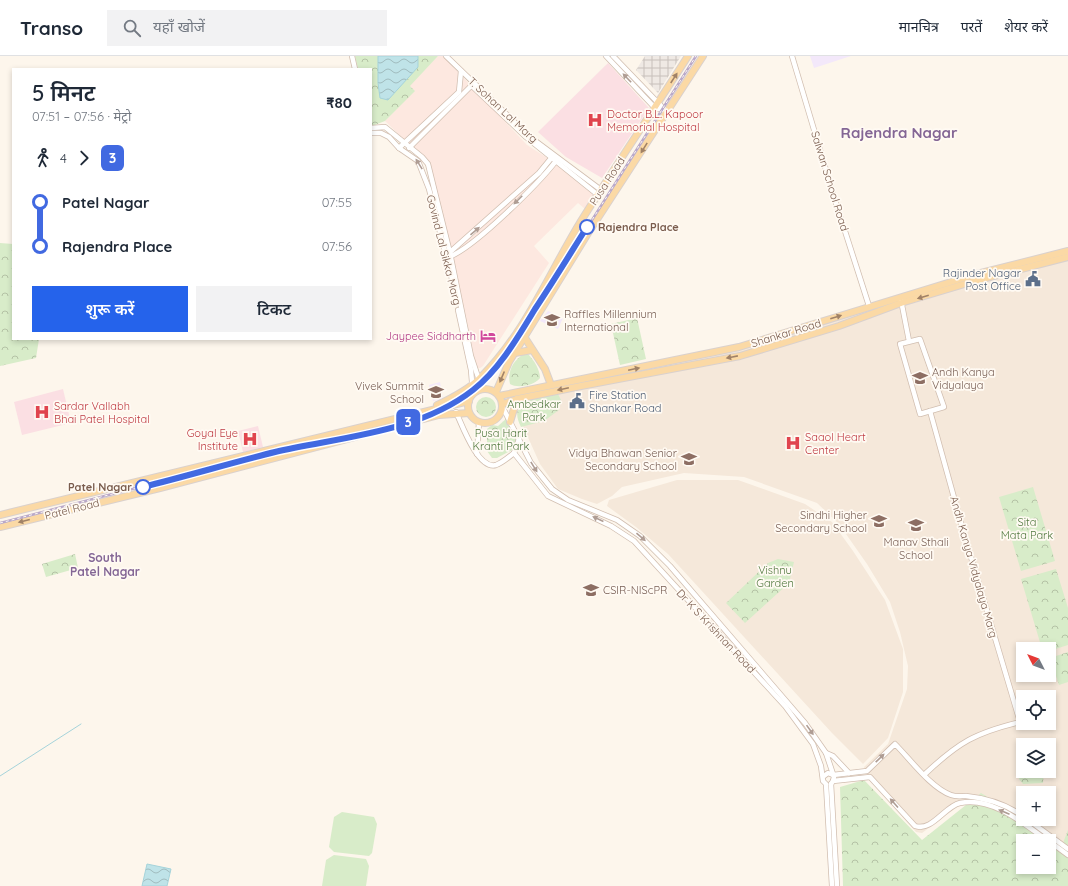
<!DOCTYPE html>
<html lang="hi">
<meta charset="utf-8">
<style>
:root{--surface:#fff;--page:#f2f2f3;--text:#1f2937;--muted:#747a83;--line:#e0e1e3;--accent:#2563eb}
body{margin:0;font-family:Quicksand,"Noto Sans Devanagari",sans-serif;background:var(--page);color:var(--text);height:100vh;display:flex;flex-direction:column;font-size:15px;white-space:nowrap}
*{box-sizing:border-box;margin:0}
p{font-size:13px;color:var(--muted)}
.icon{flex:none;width:22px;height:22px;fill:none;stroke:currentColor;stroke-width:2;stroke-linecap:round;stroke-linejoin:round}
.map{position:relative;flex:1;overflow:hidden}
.sheet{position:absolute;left:12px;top:12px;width:360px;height:272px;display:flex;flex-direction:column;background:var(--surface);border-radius:0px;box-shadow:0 2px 6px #0003}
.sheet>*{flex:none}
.badge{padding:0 8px;border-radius:6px;font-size:14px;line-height:26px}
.needle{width:26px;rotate:312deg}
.controls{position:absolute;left:1016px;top:586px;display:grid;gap:8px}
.controls a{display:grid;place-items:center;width:40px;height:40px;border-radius:0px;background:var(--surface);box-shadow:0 2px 6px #0003;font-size:20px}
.map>.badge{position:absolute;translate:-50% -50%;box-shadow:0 0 0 2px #fff}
.legs{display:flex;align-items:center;gap:6px;height:44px;padding:0 20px;font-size:13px}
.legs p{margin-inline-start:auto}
.summary{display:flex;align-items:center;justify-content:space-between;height:68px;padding:0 20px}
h1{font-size:22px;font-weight:600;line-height:30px}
.action{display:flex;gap:8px;margin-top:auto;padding:8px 20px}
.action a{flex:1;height:46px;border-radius:0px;background:var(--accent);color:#fff;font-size:16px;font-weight:600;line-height:46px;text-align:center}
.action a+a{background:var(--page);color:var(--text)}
ul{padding:0 20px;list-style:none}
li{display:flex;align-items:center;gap:14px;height:44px;font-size:15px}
li i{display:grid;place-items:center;width:6px;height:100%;margin:0 5px;background:currentColor}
li i::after{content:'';width:10px;height:10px;margin:-5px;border:3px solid;border-radius:50%;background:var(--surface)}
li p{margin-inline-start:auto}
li:first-child i{background:linear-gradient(#0000 50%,currentColor 0)}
li:last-child i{background:linear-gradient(currentColor 50%,#0000 0)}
header{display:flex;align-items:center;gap:24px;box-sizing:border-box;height:56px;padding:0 20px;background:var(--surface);border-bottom:1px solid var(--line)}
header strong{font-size:19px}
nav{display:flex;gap:22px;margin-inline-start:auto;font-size:14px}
.search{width:280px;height:36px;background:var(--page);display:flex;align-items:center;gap:10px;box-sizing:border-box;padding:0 14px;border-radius:0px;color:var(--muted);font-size:15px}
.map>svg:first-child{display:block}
.residential{fill:#f5e8da;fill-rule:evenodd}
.commercial{fill:#fde8e0}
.industrial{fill:url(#industrial-grid)}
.education{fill:#f3e8fa}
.medical{fill:#fbdfe3}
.forest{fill:url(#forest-crowns);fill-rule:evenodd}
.garden{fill:#d8ecc9}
.water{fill:url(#water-waves);stroke:#a5d3da}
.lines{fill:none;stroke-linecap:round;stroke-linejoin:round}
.stream{stroke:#a5d3da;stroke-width:1}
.minor-casing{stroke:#d1beb0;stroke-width:6}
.major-casing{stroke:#dad1cd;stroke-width:8}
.minor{stroke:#fff;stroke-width:4.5}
.major{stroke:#fbd9a5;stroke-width:6}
.rail-casing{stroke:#b9a8c9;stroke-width:2.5}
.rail{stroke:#fffaf3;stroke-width:1;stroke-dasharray:3;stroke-linecap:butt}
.oneway{fill:#af9d94}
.oneway2{fill:#a18267}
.line-1-casing{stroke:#fff;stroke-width:9}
.line-1{stroke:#4169e1;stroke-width:6}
.stop-1-dot{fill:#fff;stroke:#4169e1;stroke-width:2}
.labels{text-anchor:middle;stroke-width:3.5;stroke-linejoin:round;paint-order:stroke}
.street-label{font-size:11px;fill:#7a5c4d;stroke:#fffaf3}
.health-label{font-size:11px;fill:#be3a42;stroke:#fffaf3;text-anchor:start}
.stop-label{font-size:11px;font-weight:bold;fill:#7a5c4d;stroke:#fffaf3;text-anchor:start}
.service-label{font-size:11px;fill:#4e5e75;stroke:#fffaf3;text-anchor:end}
.education-label{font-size:11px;fill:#785e54;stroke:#fffaf3;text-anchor:start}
.hotel-label{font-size:11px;fill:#b23c85;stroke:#fffaf3;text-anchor:end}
.park-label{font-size:11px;fill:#537a41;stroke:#fffaf3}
.neighbourhood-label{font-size:12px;font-weight:bold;fill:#846695;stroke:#fffaf3}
.district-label{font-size:15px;font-weight:bold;fill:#846695;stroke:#fffaf3}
</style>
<header>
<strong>Transo</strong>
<div class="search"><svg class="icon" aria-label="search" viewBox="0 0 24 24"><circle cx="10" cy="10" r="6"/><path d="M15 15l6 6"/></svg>यहाँ खोजें</div>
<nav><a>मानचित्र</a><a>परतें</a><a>शेयर करें</a></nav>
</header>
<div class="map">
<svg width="1068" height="830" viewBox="0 0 1068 830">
<defs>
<pattern id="industrial-grid" width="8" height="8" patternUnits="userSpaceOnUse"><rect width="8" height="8" fill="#efe9e4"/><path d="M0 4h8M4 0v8" fill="none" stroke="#c7c0bb"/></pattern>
<pattern id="forest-crowns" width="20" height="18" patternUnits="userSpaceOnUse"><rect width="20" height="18" fill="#d8ecc9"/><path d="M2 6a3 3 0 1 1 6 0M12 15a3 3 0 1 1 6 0" fill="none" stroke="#b4c2a5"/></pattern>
<pattern id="water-waves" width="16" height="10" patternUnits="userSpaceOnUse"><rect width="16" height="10" fill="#bfe3e8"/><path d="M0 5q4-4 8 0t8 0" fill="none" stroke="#a0bbbe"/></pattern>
</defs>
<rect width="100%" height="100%" fill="#fdf6ec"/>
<g class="residential">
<path d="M1068 200V785L1067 788 1049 785 971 748 960 749 922 777 916 776 869 723 864 711 888 688 907 633 908 610 900 576 890 546 867 508 839 468 817 447 744 421 684 417 622 431 612 440 597 448 582 443 558 433 540 408 517 357 521 347ZM1023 593H1049V619H1023ZM1023 641H1049V667H1023ZM1023 689H1049V715H1023ZM1023 737H1049V763H1023Z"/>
<path d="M677 424H738L805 448 832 466 853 495 885 544 903 593V636L888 682 863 708 832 677 668 498 636 471 607 450 609 444Z"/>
</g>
<path class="commercial" d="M438 0H443L527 89 598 134 585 153 578 147 534 190 549 207 483 310 480 312H474L468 271 428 107 385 65 414 35 409 30Z"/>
<path class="industrial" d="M645 0H681L658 37 636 14Z"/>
<g class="education">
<path d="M810 0H851L814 12Z"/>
<path d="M548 255 563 262 558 273 540 265Z"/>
<path d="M440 326 443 343 433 345 429 329Z"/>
</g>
<g class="medical">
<path d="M608 7 649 52 602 122 566 101 538 76Z"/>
<path d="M63 333 71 367 22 379 14 346Z"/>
<path d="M258 370 263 391 243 396 238 375Z"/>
</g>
<g class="forest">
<path d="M355 0H438L410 30 415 35 385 65 372 70 371 13H358Z"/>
<path d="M0 187 13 188V283H39L36 302 0 310Z"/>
<path d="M637 262 646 303 620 309 611 268Z"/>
<path d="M524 298H528C534 304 540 314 540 322 535 329 518 333 510 328 507 316 513 304 524 298Z"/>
<path d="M557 336 561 344 559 354 544 365 521 371C506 343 539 340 557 336Z"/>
<circle cx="486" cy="351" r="10"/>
<path d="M507 362 517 382 514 393 497 402H492L487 395V373L492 369 498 370Z"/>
<path d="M1033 431 1055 505 1021 515 999 441Z"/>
<path d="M75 498 78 512 46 521 42 508Z"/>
<path d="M778 503 794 506 789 527 745 567 726 547 768 507Z"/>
<path d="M1056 513 1068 552V589L1049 595V593H1042L1021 523Z"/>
<path d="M1068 596V626L1059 629 1050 602Z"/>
<path d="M1026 715H1044L1043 727 1023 728 1019 723 1022 716Z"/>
<path d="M864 724 922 784 981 737 1063 787 1068 774V830H843L840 731ZM1023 785H1049V811H1023Z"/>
</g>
<g class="garden">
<path d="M342 756 374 761 377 768 372 797 369 800 334 796 329 791 334 761Z"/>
<path d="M334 799 366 803 369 810 366 830H322L326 804Z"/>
</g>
<g class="water">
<path d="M378 0H418V11L388 44 380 42 378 27Z"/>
<path d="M147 808 171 813 167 830H142Z"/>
</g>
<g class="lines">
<path class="stream" d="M0 720 81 668"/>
<defs>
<g id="minor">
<path d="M352 0 355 13"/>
<path d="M446 0 530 81 601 134"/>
<path d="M606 0 655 52 667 55"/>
<path d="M613 0 666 55"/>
<path d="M792 0 835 144 869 250"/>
<path d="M471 29 526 81 598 139"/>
<path d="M371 72 385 71 422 101 428 108 450 197 471 300 482 333"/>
<path d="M371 77H381L389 81 399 92 418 105 429 133 454 231"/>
<path d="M399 92 459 36 461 15"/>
<path d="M409 92 473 28"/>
<path d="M449 197 539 117 553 100"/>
<path d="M449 201C475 191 538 128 556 105"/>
<path d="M901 244 909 285"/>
<path d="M458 254 471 314 473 338"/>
<path d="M920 283 944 351 920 358 900 288Z"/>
<path d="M503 352 531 407 552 433 568 444 617 464 640 480 670 510 805 667 826 697 834 721 833 725 831 728"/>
<path d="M456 356C462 369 478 414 496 409 502 407 509 401 514 397L548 440 611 470 634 485 785 650 813 688 821 710 823 725 826 728 832 830"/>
<path d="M514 397 519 383"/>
<path d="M477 398 479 366"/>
<path d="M826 697 833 700 849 717"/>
<path d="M925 718C959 686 975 677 1020 666L963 474 930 355"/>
<path d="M824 720 828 717 833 719 867 715 895 688C910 703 931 732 951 739 956 741 961 740 966 740 986 742 1007 749 1023 760"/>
<path d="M833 725 870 721 915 770C932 776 945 750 960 747 992 740 1024 768 1048 785"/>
<path d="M831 728 837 830"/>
<path d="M1027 763 1068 793"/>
<path d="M1049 785 1068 799"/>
</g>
<g id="major">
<path d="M525 282 545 313 551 329"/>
<path d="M515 297 532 294"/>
<circle cx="485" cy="350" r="17"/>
<path d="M496 336 509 306 590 174 703 0"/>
<path d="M499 340 739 291 977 218 1068 195"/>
<path d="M503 348 517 343 581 330 740 300 839 270 901 247 978 224 1068 201"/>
<path d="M437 349C452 342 468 334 480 322 525 278 549 217 581 165 616 109 653 55 688 0"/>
<path d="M510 366 517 343"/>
<path d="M0 459 469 345"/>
<path d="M0 471 160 432 439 359 469 357"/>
</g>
</defs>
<use href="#minor" class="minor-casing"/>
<use href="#major" class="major-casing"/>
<use href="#minor" class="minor"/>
<use href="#major" class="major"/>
<defs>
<path id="rail" d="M0 467 275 396 389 372 422 362 448 350 473 334 494 313 521 276 696 0"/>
</defs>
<use href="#rail" class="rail-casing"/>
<use href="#rail" class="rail"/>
</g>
<defs><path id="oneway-solid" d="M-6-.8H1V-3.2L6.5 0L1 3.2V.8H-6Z"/></defs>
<g class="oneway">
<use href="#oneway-solid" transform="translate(627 22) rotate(-134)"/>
<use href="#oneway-solid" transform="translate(419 108) rotate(-122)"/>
<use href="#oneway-solid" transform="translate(518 144) rotate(135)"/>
<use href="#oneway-solid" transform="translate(475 175) rotate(-41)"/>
<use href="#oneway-solid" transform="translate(534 411) rotate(58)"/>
<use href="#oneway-solid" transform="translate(598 463) rotate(-155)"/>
<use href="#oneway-solid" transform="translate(641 481) rotate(41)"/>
<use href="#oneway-solid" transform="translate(810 674) rotate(55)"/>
<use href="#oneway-solid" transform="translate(880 702) rotate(-44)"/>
<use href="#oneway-solid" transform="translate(894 747) rotate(-132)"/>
<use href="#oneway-solid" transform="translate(1004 756) rotate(-157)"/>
</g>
<g class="oneway2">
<use href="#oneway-solid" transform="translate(674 22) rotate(-57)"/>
<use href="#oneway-solid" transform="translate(644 92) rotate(122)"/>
<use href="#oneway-solid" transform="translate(923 241) rotate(164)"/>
<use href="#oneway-solid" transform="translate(836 261) rotate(-18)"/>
<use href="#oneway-solid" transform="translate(732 301) rotate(169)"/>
<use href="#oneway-solid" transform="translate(634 313) rotate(-12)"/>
<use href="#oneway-solid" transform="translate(502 321) rotate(113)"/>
<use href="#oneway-solid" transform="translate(563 333) rotate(168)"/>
<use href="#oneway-solid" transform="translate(24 465) rotate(166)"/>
</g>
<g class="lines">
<defs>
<path id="line-1" d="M143 431C187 420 231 407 275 396 340 381 418 377 473 334 499 314 518 281 535 253 553 226 570 198 587 171"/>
</defs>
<use href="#line-1" class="line-1-casing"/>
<use href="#line-1" class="line-1"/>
</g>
<defs>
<symbol id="hospital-bare" viewBox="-9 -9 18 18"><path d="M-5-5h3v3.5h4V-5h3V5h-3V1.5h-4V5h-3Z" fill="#e0444e" stroke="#fffaf3" stroke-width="2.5" paint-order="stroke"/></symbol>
<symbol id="civic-bare" viewBox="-9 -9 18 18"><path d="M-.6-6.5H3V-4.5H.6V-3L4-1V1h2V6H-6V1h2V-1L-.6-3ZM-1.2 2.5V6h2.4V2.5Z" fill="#5c6f8a" stroke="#fffaf3" stroke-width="2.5" paint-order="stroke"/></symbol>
<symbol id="university-bare" viewBox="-9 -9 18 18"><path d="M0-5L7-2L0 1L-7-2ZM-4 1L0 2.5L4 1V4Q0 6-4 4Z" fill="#8d6e63" stroke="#fffaf3" stroke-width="2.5" paint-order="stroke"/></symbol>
<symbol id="hotel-bare" viewBox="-9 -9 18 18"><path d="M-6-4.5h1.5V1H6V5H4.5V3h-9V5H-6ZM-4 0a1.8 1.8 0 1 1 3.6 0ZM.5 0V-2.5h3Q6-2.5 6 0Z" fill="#d1479c" stroke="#fffaf3" stroke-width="2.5" paint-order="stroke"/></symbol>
<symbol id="school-bare" viewBox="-9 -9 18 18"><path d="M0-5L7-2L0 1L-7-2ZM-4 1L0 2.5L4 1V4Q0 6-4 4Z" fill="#8d6e63" stroke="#fffaf3" stroke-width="2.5" paint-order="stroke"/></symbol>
</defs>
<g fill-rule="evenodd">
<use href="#hospital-bare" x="584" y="53" width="22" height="22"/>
<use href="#civic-bare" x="1022" y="212" width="22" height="22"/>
<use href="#university-bare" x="541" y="253" width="22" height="22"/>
<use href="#hotel-bare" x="477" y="269" width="22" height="22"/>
<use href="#school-bare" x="909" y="311" width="22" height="22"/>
<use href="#school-bare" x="425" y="325" width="22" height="22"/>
<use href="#civic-bare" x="566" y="334" width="22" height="22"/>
<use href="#hospital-bare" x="31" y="345" width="22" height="22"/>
<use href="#hospital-bare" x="239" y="372" width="22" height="22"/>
<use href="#hospital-bare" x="782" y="376" width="22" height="22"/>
<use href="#school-bare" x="678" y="392" width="22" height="22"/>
<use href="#school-bare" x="868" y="454" width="22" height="22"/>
<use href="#school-bare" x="905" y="458" width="22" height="22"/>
<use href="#university-bare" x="580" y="523" width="22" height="22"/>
</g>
<g class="stop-1-dot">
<circle cx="587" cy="171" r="7"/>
<circle cx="143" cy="431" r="7"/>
</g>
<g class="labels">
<g class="street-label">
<text transform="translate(503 54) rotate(43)" y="4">T. Sohan Lal Marg</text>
<text transform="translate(607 125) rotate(-57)" y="4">Pusa Road</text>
<text transform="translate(830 125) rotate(73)" y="4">Salwan School Road</text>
<text transform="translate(444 194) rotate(76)" y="4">Govind Lal Sikka Marg</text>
<text transform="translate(786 277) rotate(-17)" y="4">Shankar Road</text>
<text transform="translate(72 453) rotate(-14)" y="4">Patel Road</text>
<text transform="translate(974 511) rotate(74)" y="4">Andh Kanya Vidyalaya Marg</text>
<text transform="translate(716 575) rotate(47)" y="4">Dr K S Krishnan Road</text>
</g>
<g class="health-label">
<text x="607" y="62">Doctor B.L. Kapoor<tspan x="607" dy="13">Memorial Hospital</tspan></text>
<text x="54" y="354">Sardar Vallabh<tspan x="54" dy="13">Bhai Patel Hospital</tspan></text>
<text x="238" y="381" text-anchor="end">Goyal Eye<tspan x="238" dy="13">Institute</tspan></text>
<text x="805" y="385">Saaol Heart<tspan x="805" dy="13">Center</tspan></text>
</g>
<g class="stop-label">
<text x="598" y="175">Rajendra Place</text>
<text x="132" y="435" text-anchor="end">Patel Nagar</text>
</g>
<g class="service-label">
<text x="1021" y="221">Rajinder Nagar<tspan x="1021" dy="13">Post Office</tspan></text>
<text x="589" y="343" text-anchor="start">Fire Station<tspan x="589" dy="13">Shankar Road</tspan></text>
</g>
<g class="education-label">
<text x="564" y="262">Raffles Millennium<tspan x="564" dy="13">International</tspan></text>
<text x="932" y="320">Andh Kanya<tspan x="932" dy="13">Vidyalaya</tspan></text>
<text x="424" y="334" text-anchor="end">Vivek Summit<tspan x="424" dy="13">School</tspan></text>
<text x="677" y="401" text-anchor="end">Vidya Bhawan Senior<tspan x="677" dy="13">Secondary School</tspan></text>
<text x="867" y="463" text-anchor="end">Sindhi Higher<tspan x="867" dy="13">Secondary School</tspan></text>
<text x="916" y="490" text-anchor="middle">Manav Sthali<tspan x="916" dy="13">School</tspan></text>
<text x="603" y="538">CSIR-NIScPR</text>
</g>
<g class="hotel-label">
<text x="476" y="284">Jaypee Siddharth</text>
</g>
<g class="park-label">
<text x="534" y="352">Ambedkar<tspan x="534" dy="13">Park</tspan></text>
<text x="501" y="381">Pusa Harit<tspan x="501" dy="13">Kranti Park</tspan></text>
<text x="1027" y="470">Sita<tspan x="1027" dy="13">Mata Park</tspan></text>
<text x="775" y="518">Vishnu<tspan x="775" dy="13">Garden</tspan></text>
</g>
<g class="neighbourhood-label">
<text x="105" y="506">South<tspan x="105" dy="14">Patel Nagar</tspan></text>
</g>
<g class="district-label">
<text x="899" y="82">Rajendra Nagar</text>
</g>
</g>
</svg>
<div class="controls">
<a><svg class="needle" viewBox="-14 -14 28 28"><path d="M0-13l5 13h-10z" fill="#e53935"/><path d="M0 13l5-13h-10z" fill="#747a83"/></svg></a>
<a><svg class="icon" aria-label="locate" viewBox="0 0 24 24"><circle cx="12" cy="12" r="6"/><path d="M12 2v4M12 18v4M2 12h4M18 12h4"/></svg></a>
<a><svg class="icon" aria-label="layers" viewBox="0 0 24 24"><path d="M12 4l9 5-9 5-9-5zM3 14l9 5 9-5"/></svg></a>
<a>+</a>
<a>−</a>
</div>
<b class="badge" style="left:408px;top:366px;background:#4169e1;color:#fff">3</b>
<section class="sheet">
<div class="summary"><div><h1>5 मिनट</h1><p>07:51 – 07:56 · मेट्रो</p></div><b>₹80</b></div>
<div class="legs"><svg class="icon" aria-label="walk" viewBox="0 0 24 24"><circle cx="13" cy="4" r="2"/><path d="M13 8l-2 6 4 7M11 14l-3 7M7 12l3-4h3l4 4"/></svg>4<svg class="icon" aria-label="forward" viewBox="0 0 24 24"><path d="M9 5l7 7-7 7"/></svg><b class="badge" style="background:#4169e1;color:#fff">3</b></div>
<ul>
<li><i style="color:#4169e1"></i><b>Patel Nagar</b><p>07:55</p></li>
<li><i style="color:#4169e1"></i><b>Rajendra Place</b><p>07:56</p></li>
</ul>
<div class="action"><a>शुरू करें</a><a>टिकट</a></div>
</section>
</div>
